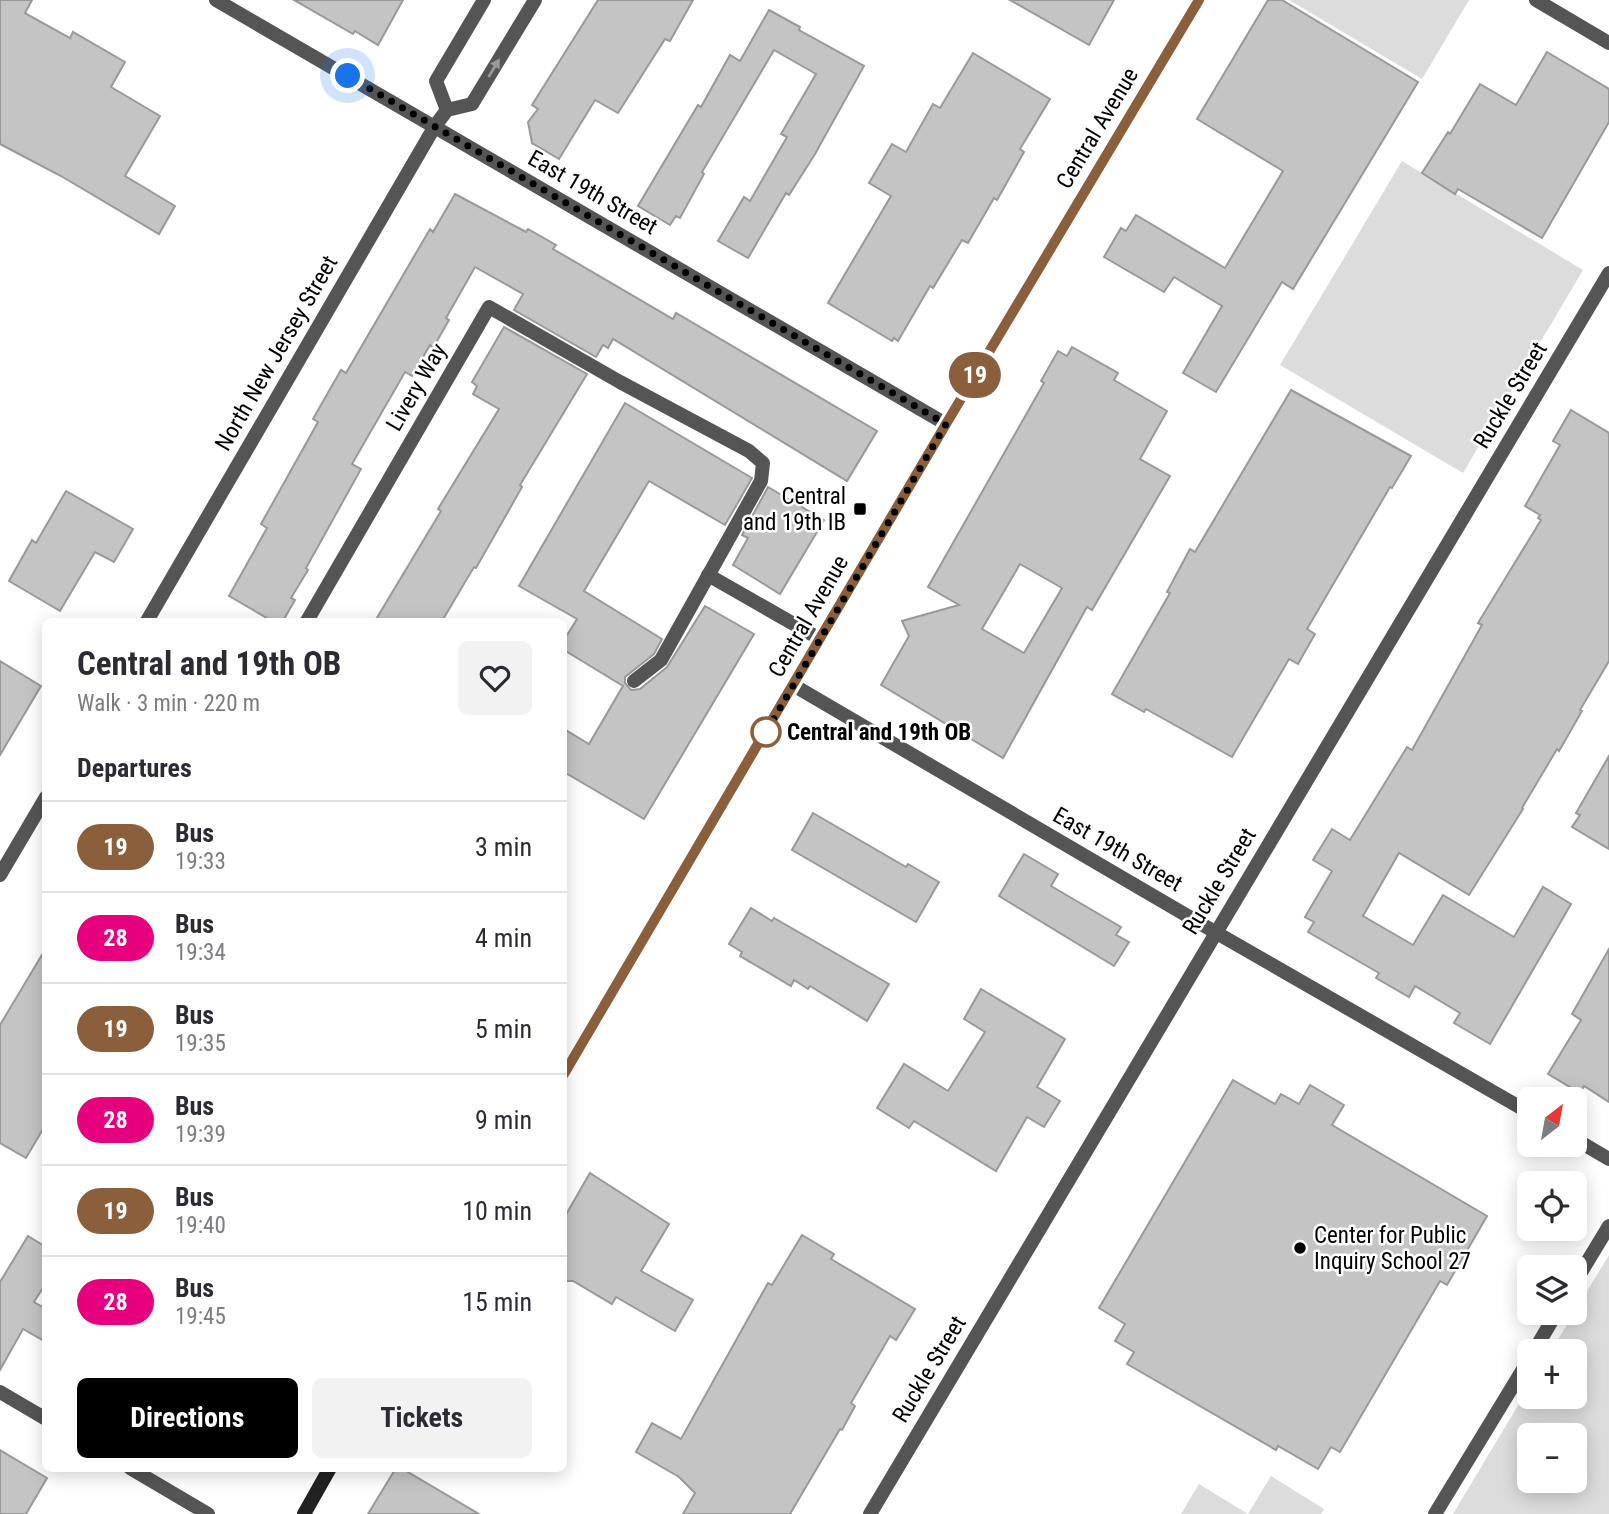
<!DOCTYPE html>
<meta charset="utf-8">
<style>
:root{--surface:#fff;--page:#f2f2f3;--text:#2b2b33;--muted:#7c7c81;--line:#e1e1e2;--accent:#000}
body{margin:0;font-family:"Roboto Condensed",sans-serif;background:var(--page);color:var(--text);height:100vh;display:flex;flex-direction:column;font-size:26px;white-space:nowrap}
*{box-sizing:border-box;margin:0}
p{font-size:23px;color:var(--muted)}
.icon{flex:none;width:38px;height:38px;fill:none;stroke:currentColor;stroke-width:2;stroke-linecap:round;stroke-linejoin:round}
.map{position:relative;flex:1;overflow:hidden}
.sheet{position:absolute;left:42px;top:618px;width:525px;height:854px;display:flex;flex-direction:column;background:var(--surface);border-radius:10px;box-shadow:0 4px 18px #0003}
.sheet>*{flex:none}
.badge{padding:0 14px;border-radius:23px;font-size:24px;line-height:46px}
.needle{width:46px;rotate:31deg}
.buttons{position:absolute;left:1517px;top:1087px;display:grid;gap:14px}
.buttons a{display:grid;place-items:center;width:70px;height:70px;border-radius:10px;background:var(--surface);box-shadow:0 4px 18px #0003;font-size:35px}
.you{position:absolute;width:35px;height:35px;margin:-18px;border:5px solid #fff;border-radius:50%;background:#1a73e8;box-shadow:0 0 0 10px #1a73e833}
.map>.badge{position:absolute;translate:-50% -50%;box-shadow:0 0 0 4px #fff}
h2{padding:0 35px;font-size:26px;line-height:63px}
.round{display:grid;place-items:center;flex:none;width:74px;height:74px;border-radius:10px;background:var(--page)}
.head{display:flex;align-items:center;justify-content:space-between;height:119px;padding:0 35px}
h1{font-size:33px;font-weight:700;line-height:52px}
.primary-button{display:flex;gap:14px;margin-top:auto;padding:14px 35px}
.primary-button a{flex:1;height:80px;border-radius:10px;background:var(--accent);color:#fff;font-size:28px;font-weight:700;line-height:80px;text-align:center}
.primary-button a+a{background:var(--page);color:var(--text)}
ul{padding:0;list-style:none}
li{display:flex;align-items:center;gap:21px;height:91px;padding:0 35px;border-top:2px solid var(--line)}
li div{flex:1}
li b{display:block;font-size:26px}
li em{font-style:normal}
li .badge{min-width:77px;font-weight:700;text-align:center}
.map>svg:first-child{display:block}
.green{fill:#dcdcdc;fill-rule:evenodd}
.building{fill:#c4c4c4;stroke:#999;stroke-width:2;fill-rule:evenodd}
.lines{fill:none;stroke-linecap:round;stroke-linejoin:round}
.street{stroke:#555;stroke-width:14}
.secondary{stroke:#222;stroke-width:14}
.oneway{fill:#999}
.line-casing{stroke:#fff;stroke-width:16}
.line{stroke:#8b5e3c;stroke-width:10}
.walk{stroke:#000;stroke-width:7;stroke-dasharray:0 12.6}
.poi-dot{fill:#000;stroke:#fff;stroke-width:2.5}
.stop-dot{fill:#fff;stroke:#8b5e3c;stroke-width:3.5}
.labels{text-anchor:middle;stroke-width:5;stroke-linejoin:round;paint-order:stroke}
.street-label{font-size:23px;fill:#000;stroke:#fff}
.poi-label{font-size:23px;fill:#000;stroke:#fff;text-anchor:end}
.stop-label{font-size:23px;font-weight:bold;fill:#000;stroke:#fff;text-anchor:start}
</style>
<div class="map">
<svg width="1609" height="1514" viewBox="0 0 1609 1514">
<rect width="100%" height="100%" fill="#fff"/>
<g class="green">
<path d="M1289 0H1469L1422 79Z"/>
<path d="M1402 161 1583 270 1463 473 1280 365Z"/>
<path d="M1609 1255V1514H1453L1529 1387 1530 1396H1575V1351H1551ZM1530 1435H1575V1480H1530Z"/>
<path d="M1271 1476 1324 1509 1321 1514H1181L1199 1484 1248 1514Z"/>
</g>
<g class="building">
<path d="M0 0H32L25 13 70 38 73 32 125 62 111 87 160 116 125 176 175 206 159 234 61 176 0 144Z"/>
<path d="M294 0H403L378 45 355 31 353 34Z"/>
<path d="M598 0H693L670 41 665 39 618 113 595 100 559 159 532 143 528 122 538 109 532 105Z"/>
<path d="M1010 0H1114L1089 45Z"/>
<path d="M1268 0H1282L1418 82 1293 289 1282 282 1216 392 1183 373 1222 306 1174 277 1164 292 1104 257 1121 228 1126 231 1136 215 1225 268 1283 171 1197 119Z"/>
<path d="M769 10 800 27 799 30 864 66 815 154 789 195 786 193 748 258 718 241 744 197 750 201 787 137 781 134 816 74 774 50 702 172 704 174 680 218 676 216 670 225 638 206 698 105 701 107 730 55 740 61Z"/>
<path d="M1547 52 1609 89V122L1542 238 1458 189 1455 194 1422 173 1448 132 1450 134 1480 84 1516 105Z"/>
<path d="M973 53 1050 99 1020 149 1024 152 997 200 994 198 968 243 962 240 933 288 930 286 898 341 894 338 892 341 828 303 891 196 869 183 892 144 906 152 933 104 940 108Z"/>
<path d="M455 194 526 232 528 229 556 245 553 249 673 319 676 313 877 431 847 481 613 339 608 348 603 345 596 357 514 310 523 294 475 267 446 318 449 320 433 348 430 345 412 376 405 372 352 464 361 469 306 568 308 570 291 598 295 600 283 621H272L229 596 267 528 261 524 318 422 313 419 341 370 346 373 430 229 433 232Z"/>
<path d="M504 327 587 374 520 485 522 487 476 568 474 567 442 621H375L441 511 438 509 499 409 473 394 477 386 472 382Z"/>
<path d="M1072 347 1118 373 1114 380 1167 411 1140 459 1170 476 1092 610 1087 607 1003 758 881 685 909 636 902 621 959 605 928 587 1044 383 1041 381 1058 351 1067 356ZM1020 564 1062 588 1024 653 982 629Z"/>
<path d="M1291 390 1411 456 1392 488 1390 487 1307 629 1315 634 1298 664 1289 659 1232 757 1146 709 1144 712 1112 694 1170 593 1167 592 1190 549 1195 552Z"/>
<path d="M625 403 752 478 725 525 649 481 584 591 662 639 654 654 625 677V683L631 690 640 689 667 667 705 606 754 634 644 819 564 772V729L589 744 623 686 564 650V640L577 619 519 586Z"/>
<path d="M1571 410 1609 433V661L1580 710 1582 711 1559 751 1557 749 1522 808 1523 809 1469 895 1399 853 1363 916 1413 945 1443 895 1514 937 1543 887 1571 904 1490 1044 1454 1023 1460 1013 1415 986 1409 997 1376 978 1379 973 1308 932 1314 922 1305 917 1332 871 1313 860 1332 829 1350 840 1407 747 1412 750 1482 625 1478 623 1541 520 1538 518 1540 515 1525 506 1560 445 1553 441Z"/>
<path d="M768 487 824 520 780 594 733 565 748 538 742 535Z"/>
<path d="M66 491 133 529 114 562 95 552 60 611 9 581 32 540 36 543Z"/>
<path d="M0 661 41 686 0 755Z"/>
<path d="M1609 756V849L1572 827 1580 815 1576 813Z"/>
<path d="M813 813 906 867 908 864 939 882 916 922 792 850Z"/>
<path d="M1024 854 1058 874 1051 886 1121 927 1116 935 1129 942 1114 966 999 896Z"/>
<path d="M751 908 772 921 774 918 889 984 867 1021 810 986 808 989 794 980 791 986 740 956 742 952 729 944Z"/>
<path d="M46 948V1124L26 1158 0 1143V1025Z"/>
<path d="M1609 949V1102L1584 1086 1580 1093 1548 1074 1581 1020 1572 1014Z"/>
<path d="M981 989 1065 1039 1037 1087 1060 1101 1044 1127 1027 1117 996 1171 914 1121 909 1128 877 1108 904 1064 948 1091 985 1032 964 1019Z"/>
<path d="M1233 1080 1275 1104 1281 1094 1299 1104 1310 1085 1344 1105 1332 1125 1487 1216 1447 1285 1440 1281 1340 1452 1331 1447 1318 1469 1278 1446 1276 1450 1127 1364 1134 1352 1115 1341 1125 1324 1099 1308Z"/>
<path d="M590 1173 669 1224 641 1271 693 1300 675 1331 616 1297 612 1304 573 1281H564V1218Z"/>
<path d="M802 1235 834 1254 831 1259 915 1309 896 1340 890 1336 851 1403 855 1406 842 1430 840 1429 790 1514H683L695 1493 679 1477 636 1452 652 1423 681 1439 768 1283 772 1285Z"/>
<path d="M28 1236 46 1247V1283L34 1302 46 1309V1342L23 1329 0 1370V1282Z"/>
<path d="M0 1450 47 1478 26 1514H0Z"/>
<path d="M396 1468H401L479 1514H368Z"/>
</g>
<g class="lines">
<g class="street">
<path d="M216 0 946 424"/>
<path d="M1536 0 1609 43"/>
<path d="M447 110 436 81 484 0"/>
<path d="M708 575 820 639"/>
<path d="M147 621 435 126 447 110 472 104 535 0"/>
<path d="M307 621 489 307 620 382 749 451 763 463 761 481 661 660 634 681"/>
<path d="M793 685 1215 932 1530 1113"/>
<path d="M0 875 46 797"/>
<path d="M1575 1139 1609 1159"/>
<path d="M1575 1282 1609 1226"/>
<path d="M1534 1351 1557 1312"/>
<path d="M0 1392 46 1419"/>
<path d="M130 1468 208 1514"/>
<path d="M870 1514 1609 273"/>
<path d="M1435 1514 1530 1358"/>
</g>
<g class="secondary">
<path d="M564 1074 946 424 1199 0"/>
<path d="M304 1514 330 1468"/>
</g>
</g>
<defs><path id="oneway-solid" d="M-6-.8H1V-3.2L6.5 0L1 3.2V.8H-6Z" transform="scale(1.75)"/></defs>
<use class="oneway" href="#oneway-solid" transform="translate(494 68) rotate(-59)"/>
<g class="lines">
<defs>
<path id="line" d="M564 1074 946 424 1199 0"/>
</defs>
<use href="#line" class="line-casing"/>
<use href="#line" class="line"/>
<path class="walk" d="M348 76 946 424 766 732"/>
</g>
<g class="poi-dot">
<rect x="853" y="502" width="14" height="14" rx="3.5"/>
<circle cx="1300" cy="1248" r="7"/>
</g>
<circle class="stop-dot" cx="766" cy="732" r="14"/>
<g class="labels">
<g class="street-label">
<text transform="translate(1097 128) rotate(-59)" y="8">Central Avenue</text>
<text transform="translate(593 192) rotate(30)" y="8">East 19th Street</text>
<text transform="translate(276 353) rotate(-60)" y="8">North New Jersey Street</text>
<text transform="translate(416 387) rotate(-60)" y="8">Livery Way</text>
<text transform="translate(1510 395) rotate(-59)" y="8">Ruckle Street</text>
<text transform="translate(808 616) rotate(-60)" y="8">Central Avenue</text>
<text transform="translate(1118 849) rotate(30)" y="8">East 19th Street</text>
<text transform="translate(1219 881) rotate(-59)" y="8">Ruckle Street</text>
<text transform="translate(929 1369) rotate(-59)" y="8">Ruckle Street</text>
</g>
<g class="poi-label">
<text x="846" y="504">Central<tspan x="846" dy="26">and 19th IB</tspan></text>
<text x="1314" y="1243" text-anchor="start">Center for Public<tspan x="1314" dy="26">Inquiry School 27</tspan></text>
</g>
<g class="stop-label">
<text x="787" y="740">Central and 19th OB</text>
</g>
</g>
</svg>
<div class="buttons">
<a><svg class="needle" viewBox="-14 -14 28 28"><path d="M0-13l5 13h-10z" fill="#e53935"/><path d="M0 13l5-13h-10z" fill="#7c7c81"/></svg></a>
<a><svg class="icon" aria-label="locate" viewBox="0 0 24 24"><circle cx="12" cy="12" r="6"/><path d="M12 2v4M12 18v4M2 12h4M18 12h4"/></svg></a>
<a><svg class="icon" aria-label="layers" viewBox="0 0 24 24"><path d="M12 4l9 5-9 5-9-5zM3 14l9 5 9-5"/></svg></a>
<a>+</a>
<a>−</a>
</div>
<div class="you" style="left:348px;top:76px"></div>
<b class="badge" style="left:975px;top:375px;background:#8b5e3c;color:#fff">19</b>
<section class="sheet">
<div class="head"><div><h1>Central and 19th OB</h1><p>Walk · 3 min · 220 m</p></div><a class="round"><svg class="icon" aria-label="heart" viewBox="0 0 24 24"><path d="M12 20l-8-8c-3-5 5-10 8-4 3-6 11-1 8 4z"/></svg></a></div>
<h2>Departures</h2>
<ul>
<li><span class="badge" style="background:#8b5e3c;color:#fff">19</span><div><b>Bus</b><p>19:33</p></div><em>3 min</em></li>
<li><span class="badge" style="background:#e6007e;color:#fff">28</span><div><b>Bus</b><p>19:34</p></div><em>4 min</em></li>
<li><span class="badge" style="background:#8b5e3c;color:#fff">19</span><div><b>Bus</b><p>19:35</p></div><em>5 min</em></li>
<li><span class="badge" style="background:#e6007e;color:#fff">28</span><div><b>Bus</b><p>19:39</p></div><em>9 min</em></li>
<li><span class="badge" style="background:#8b5e3c;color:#fff">19</span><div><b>Bus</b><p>19:40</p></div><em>10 min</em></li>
<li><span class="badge" style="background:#e6007e;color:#fff">28</span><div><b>Bus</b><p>19:45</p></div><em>15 min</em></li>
</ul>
<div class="primary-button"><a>Directions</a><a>Tickets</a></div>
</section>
</div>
